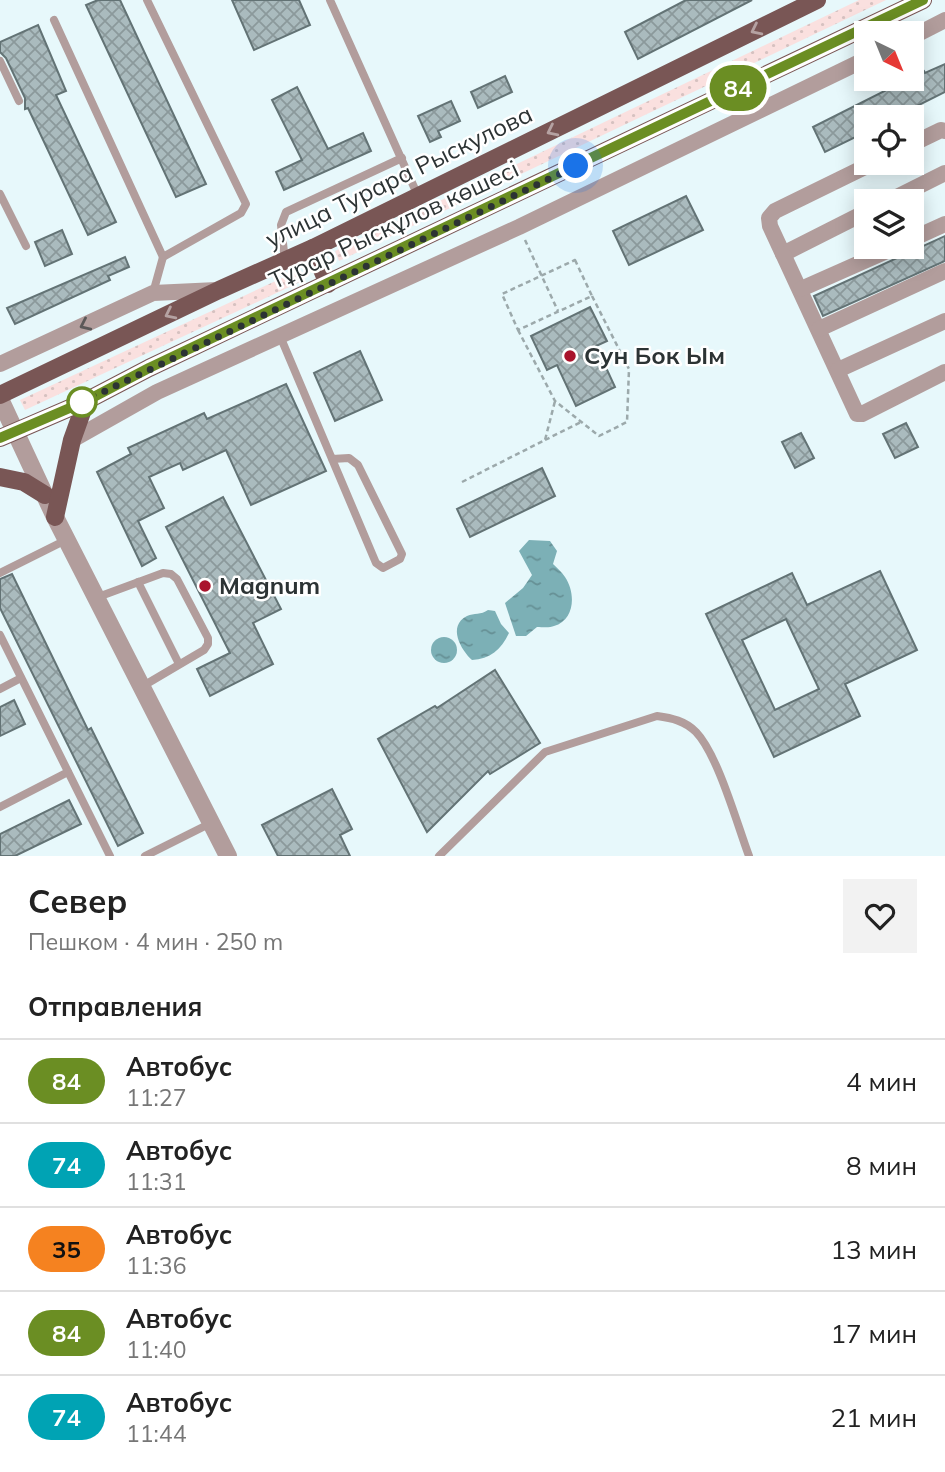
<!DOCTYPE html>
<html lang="ru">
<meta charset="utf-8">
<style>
:root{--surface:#fff;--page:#f2f2f2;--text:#222;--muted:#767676;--line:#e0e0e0}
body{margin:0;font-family:Mulish,sans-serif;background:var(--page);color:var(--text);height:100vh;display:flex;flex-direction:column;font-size:26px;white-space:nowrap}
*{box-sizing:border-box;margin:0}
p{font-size:23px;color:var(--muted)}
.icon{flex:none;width:38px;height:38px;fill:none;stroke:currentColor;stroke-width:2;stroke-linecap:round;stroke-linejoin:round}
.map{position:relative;height:856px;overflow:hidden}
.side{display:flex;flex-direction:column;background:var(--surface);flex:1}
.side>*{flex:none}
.badge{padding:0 14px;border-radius:23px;font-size:24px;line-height:46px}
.needle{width:46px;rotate:137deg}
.tools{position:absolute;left:854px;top:21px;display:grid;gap:14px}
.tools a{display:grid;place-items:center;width:70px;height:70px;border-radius:0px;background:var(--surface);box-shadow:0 4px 18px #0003;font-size:35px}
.you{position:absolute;width:35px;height:35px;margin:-18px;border:5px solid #fff;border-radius:50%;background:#1a73e8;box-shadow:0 0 0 10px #1a73e833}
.map>.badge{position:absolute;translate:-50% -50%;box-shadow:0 0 0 4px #fff}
h2{padding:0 28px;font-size:26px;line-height:63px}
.round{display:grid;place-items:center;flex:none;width:74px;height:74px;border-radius:0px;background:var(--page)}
.head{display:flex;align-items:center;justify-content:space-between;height:119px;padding:0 28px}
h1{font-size:33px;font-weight:700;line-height:52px}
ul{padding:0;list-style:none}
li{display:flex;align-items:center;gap:21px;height:84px;padding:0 28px;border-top:2px solid var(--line)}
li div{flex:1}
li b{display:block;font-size:26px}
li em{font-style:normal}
li .badge{min-width:77px;font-weight:700;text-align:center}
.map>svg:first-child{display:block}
.green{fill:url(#green-dots)}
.water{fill:url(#water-ripples)}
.building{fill:url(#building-cross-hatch);stroke:#637375;stroke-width:2;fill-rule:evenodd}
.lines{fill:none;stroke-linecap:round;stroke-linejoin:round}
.path{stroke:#9ca9ab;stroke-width:2.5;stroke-dasharray:5 3.5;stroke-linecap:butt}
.service{stroke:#b29d9c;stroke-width:8}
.minor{stroke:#b29d9c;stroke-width:16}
.tertiary{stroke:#b29d9c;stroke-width:18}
.primary{stroke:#795655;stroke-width:18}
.oneway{stroke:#b5a2a2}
.oneway2{stroke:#5b5858}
.line-casing{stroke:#fff;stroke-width:16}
.line{stroke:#6b8e23;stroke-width:10}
.walk{stroke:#2c3334;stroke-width:7;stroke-dasharray:0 12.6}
.poi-dot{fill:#a9132c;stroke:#fff;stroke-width:2.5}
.stop-dot{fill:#fff;stroke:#6b8e23;stroke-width:3.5}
.labels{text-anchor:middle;stroke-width:5;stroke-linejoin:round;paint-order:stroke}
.street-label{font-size:24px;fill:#2c3334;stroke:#fff}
.poi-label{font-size:24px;font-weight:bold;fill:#2c3334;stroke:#fff;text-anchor:start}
</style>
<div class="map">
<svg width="945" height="856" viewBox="0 0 945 856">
<defs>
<pattern id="green-dots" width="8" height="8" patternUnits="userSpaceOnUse" patternTransform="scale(1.75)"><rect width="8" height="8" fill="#fae0df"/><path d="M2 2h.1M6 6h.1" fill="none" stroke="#d6c1c0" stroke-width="1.8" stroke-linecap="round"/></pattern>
<pattern id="water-ripples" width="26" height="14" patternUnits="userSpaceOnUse" patternTransform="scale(1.75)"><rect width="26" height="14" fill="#7cb0b6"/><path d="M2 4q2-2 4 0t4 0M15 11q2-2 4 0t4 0" fill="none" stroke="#669095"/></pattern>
<pattern id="building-cross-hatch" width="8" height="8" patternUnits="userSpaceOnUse" patternTransform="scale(1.75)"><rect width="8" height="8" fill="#aabbbe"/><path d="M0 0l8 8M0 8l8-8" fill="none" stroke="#8b999b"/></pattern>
</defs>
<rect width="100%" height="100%" fill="#e7f8fb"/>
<g class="green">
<path d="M859 0H886L339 261 335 251Z"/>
<path d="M295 272 300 282 25 410 20 400Z"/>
</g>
<g class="water">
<path d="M529 540 550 541 557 551 553 564C557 568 562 572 565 577 576 593 575 620 554 626 550 628 542 627 537 627L526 636H516L505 603 523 588 532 575 519 551Z"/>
<path d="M488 610 495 611 501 624 509 633C501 650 490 659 472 660 461 650 447 626 467 616 474 613 481 615 488 610Z"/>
<circle cx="444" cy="650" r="13"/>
</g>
<g class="building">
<path d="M98 0H120L206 184 176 197 86 5Z"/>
<path d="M232 0H299L310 25 254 50Z"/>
<path d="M686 0H752L638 59 625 32Z"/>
<path d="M38 25 66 91 56 95 116 222 88 235 28 108 25 109V98L6 58 0 52V42Z"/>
<path d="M945 64V92L895 117H866V132L825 152 813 127 924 71 925 73Z"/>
<path d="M505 76 512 92 478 108 471 92Z"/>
<path d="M297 87 328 149 363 133 371 151 284 190 276 172 302 160 272 100Z"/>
<path d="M451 101 460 121 438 131 441 137 430 142 418 116Z"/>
<path d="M686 196 703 230 629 265 613 231Z"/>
<path d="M62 230 72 254 45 266 35 242Z"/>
<path d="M945 236V261L823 316 814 296Z"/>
<path d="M125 257 129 267 108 276 110 280 15 324 7 308Z"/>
<path d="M590 307 607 341 596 346 615 387 576 406 557 365 547 370 531 336Z"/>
<path d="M360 351 382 400 335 421 314 373Z"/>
<path d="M286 384 326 471 251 505 226 450 183 470 180 463 149 477 164 508 138 521 156 558 142 566 97 472 131 454 128 448 204 413 207 419Z"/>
<path d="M906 423 918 447 895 458 883 434Z"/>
<path d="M801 433 814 458 795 468 782 442Z"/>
<path d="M542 468 555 496 470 537 457 509Z"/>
<path d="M223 497 281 609 253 623 273 664 210 696 197 669 230 653 166 527Z"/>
<path d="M880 571 917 650 845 684 860 716 774 757 706 614 792 573 807 605ZM786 619 819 689 775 710 742 640Z"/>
<path d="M12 574 88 730 91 728 143 833 118 846 0 608V579Z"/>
<path d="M495 670 540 743 490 774 488 771 427 832 378 739 435 706 437 708Z"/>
<path d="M14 700 25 724 0 736V707Z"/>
<path d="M332 789 352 829 340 835 350 856H278L262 825Z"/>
<path d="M69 800 81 824 15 856H0V834Z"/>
</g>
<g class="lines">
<g class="path">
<path d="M525 240 558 311"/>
<path d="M575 260 592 296 518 330 502 294Z"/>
<path d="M518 330 555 401 599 436 627 422 629 369 592 296"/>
<path d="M545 440 581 422"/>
<path d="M462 482 545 440 555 401"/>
</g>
<g class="service">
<path d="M147 0 246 204 241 213 163 257 153 293"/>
<path d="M330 0 418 196"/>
<path d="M54 20 163 257"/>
<path d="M0 61 19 101"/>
<path d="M0 194 26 246"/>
<path d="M285 261 281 225 286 212 402 158"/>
<path d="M280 336 376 563 383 568 400 559 402 554 358 465 349 458 332 459"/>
<path d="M0 573 68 539"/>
<path d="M138 582 179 664"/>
<path d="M98 597 163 573 171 574 177 579 208 638V644L204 650 143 686"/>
<path d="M0 635 110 856"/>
<path d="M0 689 21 678"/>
<path d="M0 807 68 772"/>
<path d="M145 856 211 823"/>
<path d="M439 856 545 752 657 716C672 718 685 721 696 732 718 755 737 824 749 856"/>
</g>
<g class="minor">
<path d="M912 37 945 20"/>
<path d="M912 144 941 130 945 131"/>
<path d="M889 201 945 173"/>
<path d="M866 212 783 254 770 226 769 218 775 211 873 163"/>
<path d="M912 239 945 224"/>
<path d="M783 254 857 414H862L945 372"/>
<path d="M801 289 896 247"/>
<path d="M819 329 945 271"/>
<path d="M0 364 153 293 217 290"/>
<path d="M838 370 945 321"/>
<path d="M72 440 157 392 519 227 866 59"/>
</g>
<path class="tertiary" d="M0 399 55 517 228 856"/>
<g class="primary">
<path d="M313 248 328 284"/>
<path d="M0 395 219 290 313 248 817 0"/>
<path d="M0 438 86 401 149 368 923 0"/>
<path d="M0 477 24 482 45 495"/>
<path d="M55 517 72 440 86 401"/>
</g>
</g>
<defs><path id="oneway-chevron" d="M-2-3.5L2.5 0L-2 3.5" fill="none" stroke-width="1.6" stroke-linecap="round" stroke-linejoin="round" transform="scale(1.75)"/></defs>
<g class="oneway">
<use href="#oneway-chevron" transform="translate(756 30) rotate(154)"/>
<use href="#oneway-chevron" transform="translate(552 131) rotate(154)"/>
<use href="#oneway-chevron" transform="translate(170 314) rotate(154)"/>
</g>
<use class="oneway2" href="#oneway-chevron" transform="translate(85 325) rotate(155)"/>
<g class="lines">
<defs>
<path id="line" d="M0 438 86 401 149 368 923 0"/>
</defs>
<use href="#line" class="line-casing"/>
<use href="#line" class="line"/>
<path class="walk" d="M82 402 576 166"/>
</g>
<g class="poi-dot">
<circle cx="570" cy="356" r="7"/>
<circle cx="205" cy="586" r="7"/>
</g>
<circle class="stop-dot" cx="82" cy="402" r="14"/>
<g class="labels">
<g class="street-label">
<text transform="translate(399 177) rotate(-26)" y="8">улица Турара Рыскулова</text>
<text transform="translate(394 225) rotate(-25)" y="8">Тұрар Рыскұлов көшесі</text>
</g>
<g class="poi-label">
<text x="584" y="364">Сун Бок Ым</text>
<text x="219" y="594">Magnum</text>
</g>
</g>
</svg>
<div class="tools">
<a><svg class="needle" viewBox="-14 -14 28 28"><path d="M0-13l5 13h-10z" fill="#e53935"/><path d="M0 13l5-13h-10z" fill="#767676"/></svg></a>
<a><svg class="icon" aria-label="locate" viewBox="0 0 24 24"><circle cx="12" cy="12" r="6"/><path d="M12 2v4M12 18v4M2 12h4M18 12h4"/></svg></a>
<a><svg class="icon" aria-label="layers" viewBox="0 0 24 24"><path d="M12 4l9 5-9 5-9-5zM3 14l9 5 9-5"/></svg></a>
</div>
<div class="you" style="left:576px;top:166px"></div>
<b class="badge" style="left:738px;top:88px;background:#6b8e23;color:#fff">84</b>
</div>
<section class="side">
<div class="head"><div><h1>Север</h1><p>Пешком · 4 мин · 250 m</p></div><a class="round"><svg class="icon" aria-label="heart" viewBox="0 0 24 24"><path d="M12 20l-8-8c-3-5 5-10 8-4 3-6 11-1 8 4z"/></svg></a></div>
<h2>Отправления</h2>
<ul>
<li><span class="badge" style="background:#6b8e23;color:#fff">84</span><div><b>Автобус</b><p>11:27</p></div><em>4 мин</em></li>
<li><span class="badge" style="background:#00a3b4;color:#fff">74</span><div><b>Автобус</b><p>11:31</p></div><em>8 мин</em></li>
<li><span class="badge" style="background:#f58220;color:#111">35</span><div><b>Автобус</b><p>11:36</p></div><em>13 мин</em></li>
<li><span class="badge" style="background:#6b8e23;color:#fff">84</span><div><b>Автобус</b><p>11:40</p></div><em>17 мин</em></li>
<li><span class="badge" style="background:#00a3b4;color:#fff">74</span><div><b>Автобус</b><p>11:44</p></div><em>21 мин</em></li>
</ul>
</section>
